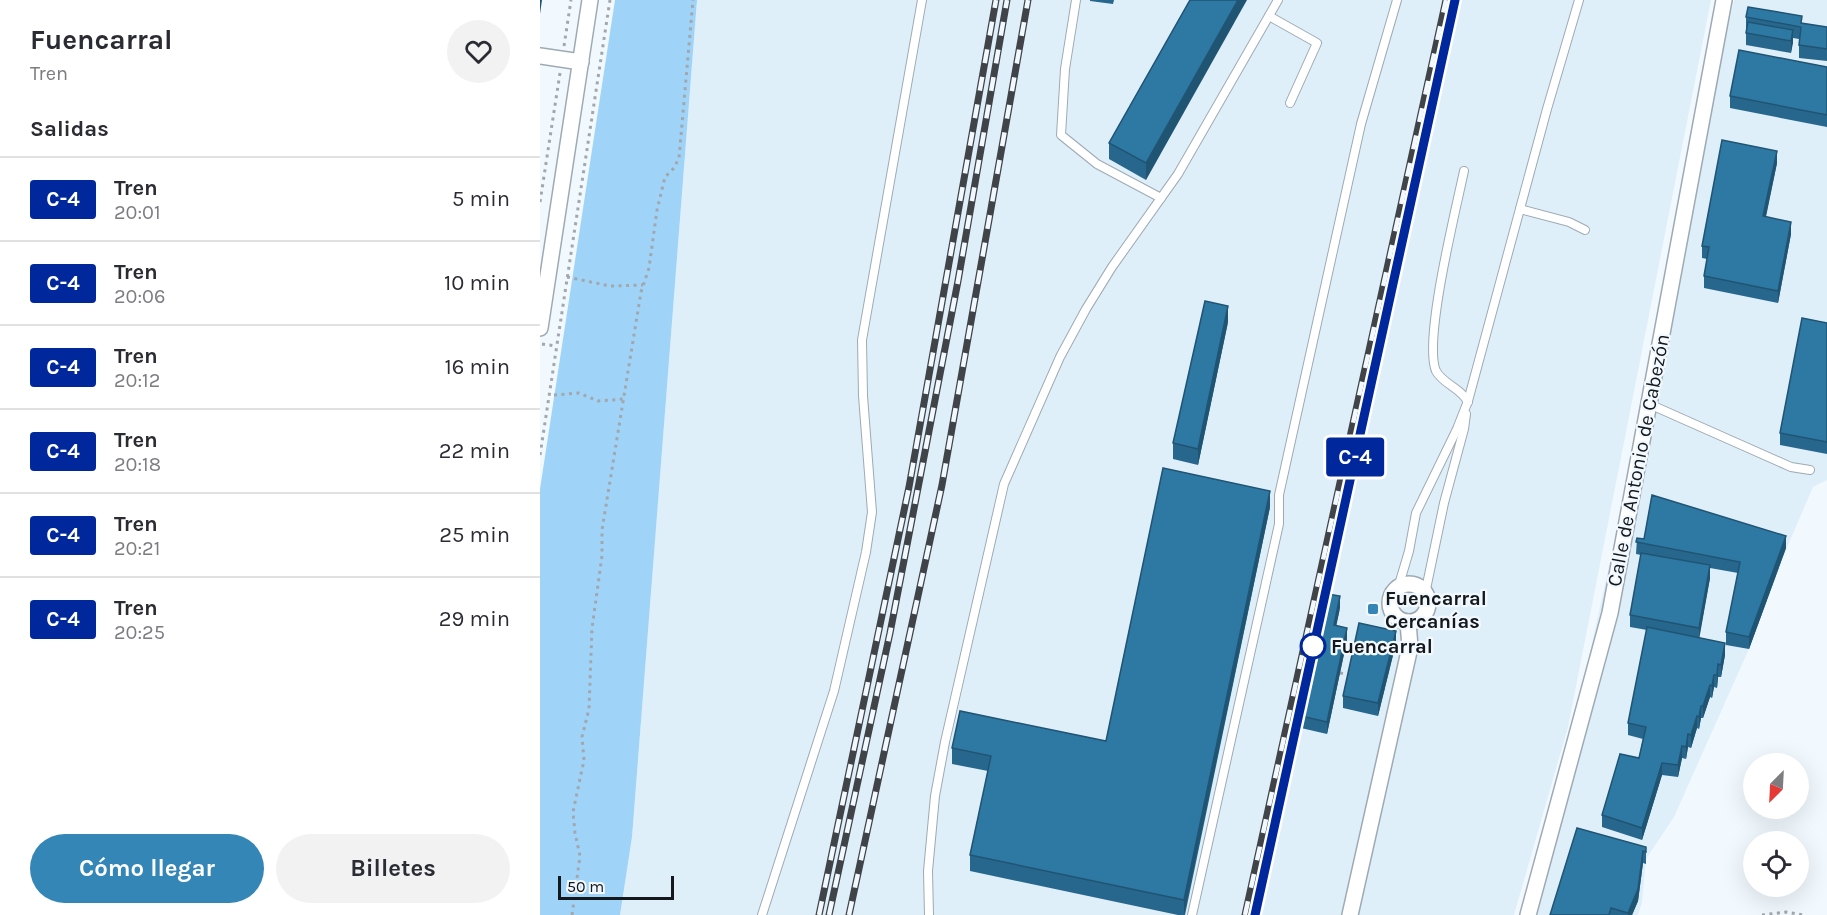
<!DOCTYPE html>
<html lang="es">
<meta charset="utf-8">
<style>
:root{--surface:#fff;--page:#f2f2f3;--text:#2b2b33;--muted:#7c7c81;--line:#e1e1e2;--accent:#3486b7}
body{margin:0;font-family:Karla,sans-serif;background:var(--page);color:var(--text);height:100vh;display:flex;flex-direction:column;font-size:22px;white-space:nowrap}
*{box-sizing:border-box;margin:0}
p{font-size:20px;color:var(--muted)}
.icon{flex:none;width:33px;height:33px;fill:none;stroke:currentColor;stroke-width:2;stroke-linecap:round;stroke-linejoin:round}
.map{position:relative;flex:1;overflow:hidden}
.panel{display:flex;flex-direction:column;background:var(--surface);width:540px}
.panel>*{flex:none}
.badge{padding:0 12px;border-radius:4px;font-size:21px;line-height:39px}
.needle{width:39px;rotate:204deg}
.fabs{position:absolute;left:1203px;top:753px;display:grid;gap:12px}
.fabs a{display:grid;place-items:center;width:66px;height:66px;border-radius:50%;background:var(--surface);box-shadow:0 6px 24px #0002;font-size:30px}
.scale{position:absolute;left:18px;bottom:15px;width:116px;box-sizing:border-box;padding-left:6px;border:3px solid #14181c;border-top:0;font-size:16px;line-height:21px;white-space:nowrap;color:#14181c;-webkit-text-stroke:4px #f1f9ff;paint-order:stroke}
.map>.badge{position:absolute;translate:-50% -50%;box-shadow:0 0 0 3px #fff}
h2{padding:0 30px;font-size:22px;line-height:54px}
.round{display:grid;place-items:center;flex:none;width:63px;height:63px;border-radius:32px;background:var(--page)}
.head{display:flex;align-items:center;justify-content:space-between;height:102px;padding:0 30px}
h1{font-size:28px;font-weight:700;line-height:45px}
.primary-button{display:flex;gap:12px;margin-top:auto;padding:12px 30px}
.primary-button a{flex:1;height:69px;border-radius:36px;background:var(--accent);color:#fff;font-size:24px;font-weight:700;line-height:69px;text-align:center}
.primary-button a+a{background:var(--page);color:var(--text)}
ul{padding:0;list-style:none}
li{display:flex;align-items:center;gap:18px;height:84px;padding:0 30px;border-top:2px solid var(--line)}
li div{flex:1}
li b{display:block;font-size:22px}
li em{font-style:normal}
li .badge{min-width:66px;font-weight:700;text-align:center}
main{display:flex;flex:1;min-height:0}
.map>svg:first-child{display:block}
.built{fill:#dfeff9}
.green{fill:#9fd4f8}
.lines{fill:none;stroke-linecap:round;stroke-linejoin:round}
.service-casing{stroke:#9eaab3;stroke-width:10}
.minor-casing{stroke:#9eaab3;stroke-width:18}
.path{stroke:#a1a7ad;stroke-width:3;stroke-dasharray:3 4.5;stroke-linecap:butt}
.service{stroke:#fff;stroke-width:8}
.minor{stroke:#fff;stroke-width:15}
.rail-casing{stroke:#404449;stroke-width:7}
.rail{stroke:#f1f9ff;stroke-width:4.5;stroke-dasharray:14;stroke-linecap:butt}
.wall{fill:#28678d}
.shaded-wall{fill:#205473}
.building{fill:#2e78a4;stroke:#205473;stroke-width:1.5}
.line-casing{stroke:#fff;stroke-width:14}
.line{stroke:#00289c;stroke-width:9}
.poi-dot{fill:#3486b7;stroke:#f1f9ff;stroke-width:2}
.stop-dot{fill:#fff;stroke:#00289c;stroke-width:3}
.labels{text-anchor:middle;stroke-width:4.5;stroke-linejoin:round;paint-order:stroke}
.street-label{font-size:20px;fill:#14181c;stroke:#f1f9ff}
.poi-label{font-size:20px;font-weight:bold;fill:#14181c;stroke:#f1f9ff;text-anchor:start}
.stop-label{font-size:20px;font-weight:bold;fill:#14181c;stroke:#f1f9ff;text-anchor:start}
</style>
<main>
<section class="panel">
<div class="head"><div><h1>Fuencarral</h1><p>Tren</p></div><a class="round"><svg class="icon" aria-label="heart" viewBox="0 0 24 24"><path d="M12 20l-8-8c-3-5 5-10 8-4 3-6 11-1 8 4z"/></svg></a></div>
<h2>Salidas</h2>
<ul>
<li><span class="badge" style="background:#00289c;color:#fff">C-4</span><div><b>Tren</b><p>20:01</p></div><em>5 min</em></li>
<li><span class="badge" style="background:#00289c;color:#fff">C-4</span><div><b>Tren</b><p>20:06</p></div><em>10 min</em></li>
<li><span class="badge" style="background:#00289c;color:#fff">C-4</span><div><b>Tren</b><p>20:12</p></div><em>16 min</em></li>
<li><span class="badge" style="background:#00289c;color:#fff">C-4</span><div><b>Tren</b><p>20:18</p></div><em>22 min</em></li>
<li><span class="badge" style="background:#00289c;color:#fff">C-4</span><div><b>Tren</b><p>20:21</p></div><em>25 min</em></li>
<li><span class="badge" style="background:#00289c;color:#fff">C-4</span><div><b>Tren</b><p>20:25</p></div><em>29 min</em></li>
</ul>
<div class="primary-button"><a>Cómo llegar</a><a>Billetes</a></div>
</section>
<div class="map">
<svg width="1287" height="915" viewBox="0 0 1287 915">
<rect width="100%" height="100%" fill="#f1f9ff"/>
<g class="built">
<path d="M157 0H1171L1028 727 974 915H80L92 837Z"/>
<path d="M1194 0H1287V480L1273 487 1248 545 1209 649 1134 817 1106 859 1102 903 1098 915H992Z"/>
</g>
<path class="green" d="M75 0H157L92 837 80 915H0V489Z"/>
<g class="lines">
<defs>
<g id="service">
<path d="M536 0 525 69 521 135 557 164 621 198"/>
<path d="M729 16 777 43 750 103"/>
<path d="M924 171C916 209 883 341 896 371 903 384 921 388 928 402"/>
<path d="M980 209 1029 222 1045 230"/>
<path d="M1109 404 1251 467 1270 470"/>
<path d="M858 588 869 551 876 513 917 429 928 401 1007 109 1039 0"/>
<path d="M885 594 904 503 924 429 926 414"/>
<path d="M222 915 294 691 326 552 332 512 323 396 322 340 382 0"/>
<path d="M389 915 388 871 395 796 405 742 464 484 520 357 546 309 572 267 638 174 738 0"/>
<path d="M652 915 739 524V495L821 124 857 0"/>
</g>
<g id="minor">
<path d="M0 56 41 62"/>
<path d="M0 328 50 0"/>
<circle cx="869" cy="603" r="19"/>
<path d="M810 915 870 647 868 622"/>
<path d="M988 915 1070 613 1184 0"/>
</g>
</defs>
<use href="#service" class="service-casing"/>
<use href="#minor" class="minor-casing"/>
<g class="path">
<path d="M24 46 31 0"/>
<path d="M0 202 20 73"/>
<path d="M27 277 70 286 103 285"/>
<path d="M2 344 16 346"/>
<path d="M14 395 39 393 58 401 84 399"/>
<path d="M0 455 70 0"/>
<path d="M800 673 810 675"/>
<path d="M32 915 40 856 35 833 33 812 44 760 42 737 49 709 52 628 62 556V530L101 292 109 268 117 210 125 177 134 168 139 158 153 0"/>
<path d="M1222 915 1246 912 1264 915"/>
</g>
<use href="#service" class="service"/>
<use href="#minor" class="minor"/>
<defs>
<g id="rail">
<path d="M835 367 861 250"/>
<path d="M279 915 369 487 456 0"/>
<path d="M289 915 350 633 418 281 467 0"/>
<path d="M309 915 402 485 488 0"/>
<path d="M705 915 906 0"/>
<path d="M715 915 786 587"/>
</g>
</defs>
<use href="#rail" class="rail-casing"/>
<use href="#rail" class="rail"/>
</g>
<g class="wall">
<path d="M550 0H574L573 4 550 1Z"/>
<path d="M650 0 606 180 569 159V143Z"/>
<path d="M1206 17 1287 27V61L1259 58V39L1253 38 1251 53 1206 45Z"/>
<path d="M1287 67V127L1190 108V96Z"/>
<path d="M1237 163 1226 217 1251 234 1238 303 1164 288V276L1167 259 1162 258V246Z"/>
<path d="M688 322 658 465 633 459V443Z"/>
<path d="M1287 323V454L1240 445V433Z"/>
<path d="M730 507 645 915H638L430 871V855L448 771 412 764V748L566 741Z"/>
<path d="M1097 538 1104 539 1246 548 1209 649 1186 645V632L1198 573 1170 568V578L1159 637 1185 655 1181 677H1178L1177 688 1174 687 1172 698 1170 697 1163 718H1161L1159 729 1157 728 1151 748 1148 747 1146 759 1142 758 1138 777 1122 775 1102 840 1062 827V815L1099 758 1103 739 1088 735V723L1107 630 1090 627V615L1101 555 1096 554Z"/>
<path d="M800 608 796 625 807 640 787 734 761 728V716Z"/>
<path d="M856 643 838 716 803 708V696Z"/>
<path d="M1106 847V864L1103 863 1098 901 1092 915H1010Z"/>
</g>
<g class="shaded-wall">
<path d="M0 0H2L0 14Z"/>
<path d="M698 0H707L606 180V163Z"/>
<path d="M1253 30V43L1251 53V41Z"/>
<path d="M1237 151V163L1223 229V216Z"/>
<path d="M1251 222V234L1238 303V291Z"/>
<path d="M688 306V322L658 465V449Z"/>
<path d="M730 491V507L644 915V900Z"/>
<path d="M1246 536V548L1209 649V637Z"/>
<path d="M1170 565V578L1159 640V628Z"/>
<path d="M800 596V608L794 637V625Z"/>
<path d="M807 628V640L787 734V722Z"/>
<path d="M856 631V643L838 716V703Z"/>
<path d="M1185 643V655L1181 677V665Z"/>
<path d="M1178 664V677L1177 688V675Z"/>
<path d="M1174 675V687L1172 698V686Z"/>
<path d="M1170 685V697L1163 718V706Z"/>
<path d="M1161 706V718L1159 729V717Z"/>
<path d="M1157 716V728L1151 748V735Z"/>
<path d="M1148 734V747L1146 759V747Z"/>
<path d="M1142 746V758L1138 777V765Z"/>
<path d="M1122 763V775L1102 840V828Z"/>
<path d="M1103 851V863L1098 901 1092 915H1088Z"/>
</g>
<g class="building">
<path d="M650 0H698L606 163 569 143Z"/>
<path d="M1208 7 1262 16 1261 23 1287 27V49L1259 45 1261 27 1206 17Z"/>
<path d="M1208 22 1253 30 1251 41 1206 33Z"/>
<path d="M1199 50 1287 67V115L1190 96Z"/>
<path d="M1182 140 1237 151 1223 216 1251 222 1238 291 1164 276 1169 247 1162 246Z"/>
<path d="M665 301 688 306 658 449 633 443Z"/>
<path d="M1262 318 1287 323V442L1240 433Z"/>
<path d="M623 468 730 491 644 900 430 855 451 756 412 748 420 711 566 741Z"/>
<path d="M1112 495 1246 536 1209 637 1186 632 1200 562 1096 542 1097 538 1104 539Z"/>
<path d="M1101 553 1170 565 1159 628 1090 615Z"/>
<path d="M788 594 800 596 794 625 807 628 787 722 761 716Z"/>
<path d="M819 623 856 631 838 703 803 696Z"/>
<path d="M1107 627 1185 643 1181 665 1178 664 1177 675H1174L1172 686 1170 685 1163 706H1161L1159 717 1157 716 1151 735 1148 734 1146 747 1142 746 1138 765 1122 763 1102 828 1062 815 1080 754 1099 758 1106 727 1088 723Z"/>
<path d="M1037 828 1106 847V852L1103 851 1098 889 1088 913 1071 908 1069 915H1010Z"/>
</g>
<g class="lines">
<defs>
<path id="line" d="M715 915 915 0"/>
</defs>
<use href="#line" class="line-casing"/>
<use href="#line" class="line"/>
</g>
<rect class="poi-dot" x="827" y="603" width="12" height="12" rx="3"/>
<circle class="stop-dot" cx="773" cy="646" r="12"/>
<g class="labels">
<g class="street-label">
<text transform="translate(1098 460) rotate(-79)" y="7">Calle de Antonio de Cabezón</text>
</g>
<g class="poi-label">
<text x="845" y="605">Fuencarral<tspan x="845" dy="23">Cercanías</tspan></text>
</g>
<g class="stop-label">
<text x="791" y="653">Fuencarral</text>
</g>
</g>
</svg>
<div class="fabs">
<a><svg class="needle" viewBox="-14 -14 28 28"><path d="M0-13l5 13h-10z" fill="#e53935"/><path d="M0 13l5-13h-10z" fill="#7c7c81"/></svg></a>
<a><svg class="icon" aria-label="locate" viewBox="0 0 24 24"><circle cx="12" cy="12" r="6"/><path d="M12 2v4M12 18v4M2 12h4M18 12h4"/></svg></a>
</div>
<div class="scale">50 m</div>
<b class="badge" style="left:815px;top:457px;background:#00289c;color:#fff">C-4</b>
</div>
</main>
